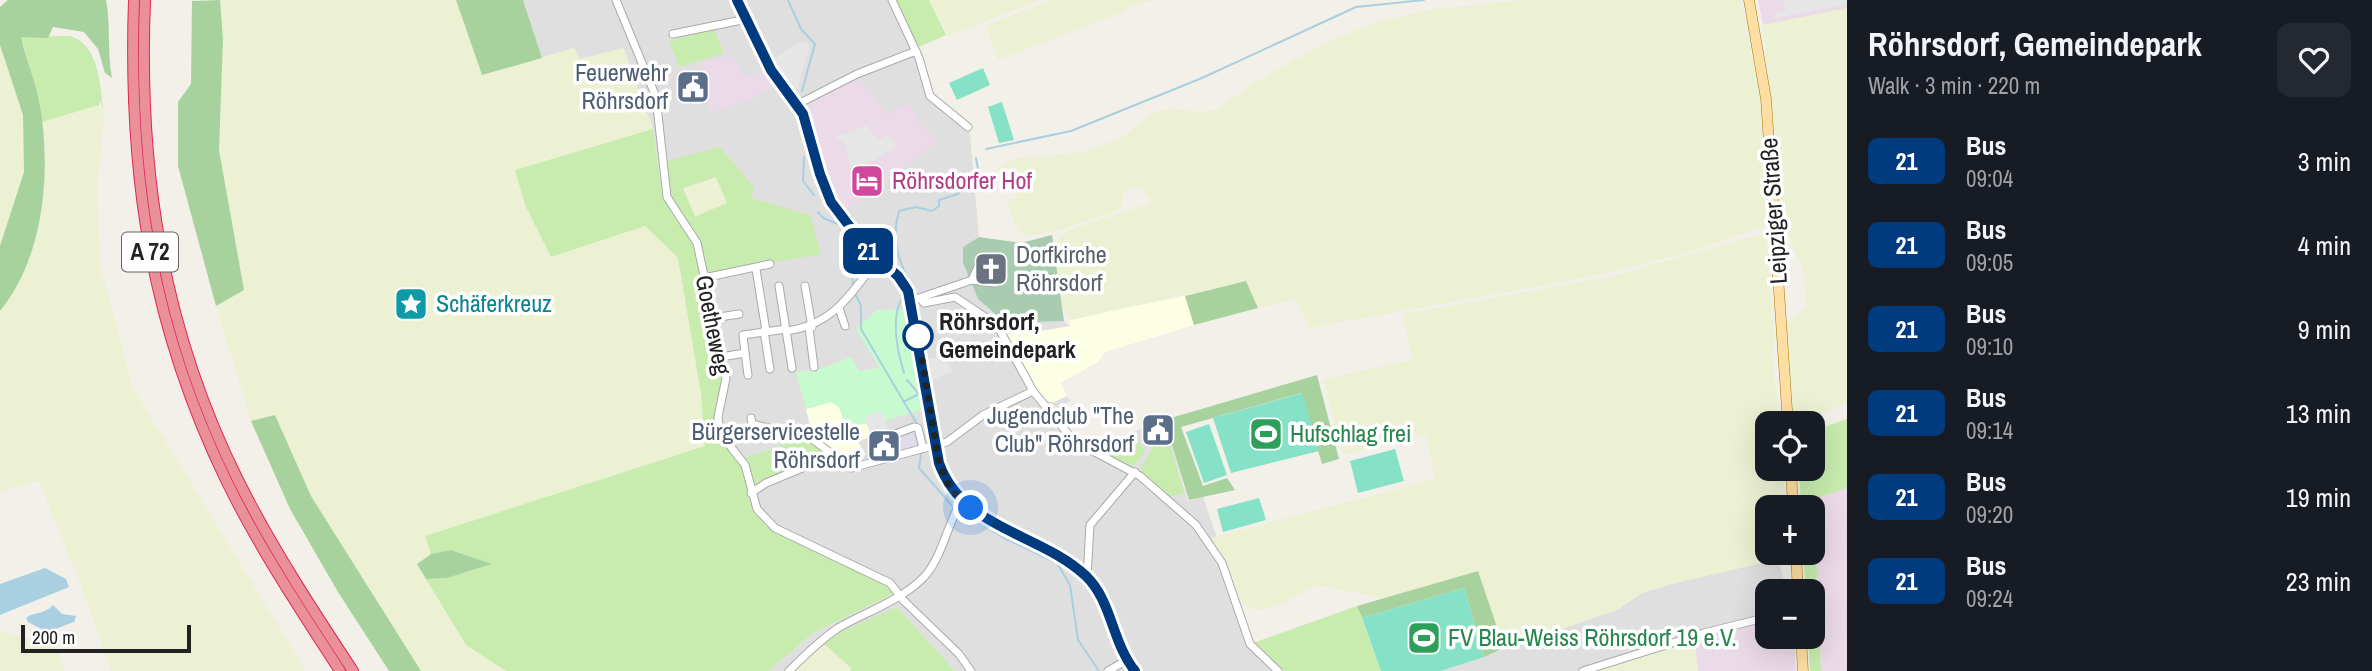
<!DOCTYPE html>
<meta charset="utf-8">
<style>
:root{--surface:#171b24;--page:#242831;--text:#f1f3f6;--muted:#9ea1a6}
body{margin:0;font-family:"Archivo Narrow",sans-serif;background:var(--page);color:var(--text);height:100vh;display:flex;flex-direction:column;font-size:26px;white-space:nowrap}
*{box-sizing:border-box;margin:0}
p{font-size:23px;color:var(--muted)}
.icon{flex:none;width:38px;height:38px;fill:none;stroke:currentColor;stroke-width:2;stroke-linecap:round;stroke-linejoin:round}
.map{position:relative;flex:1;overflow:hidden}
.side{display:flex;flex-direction:column;background:var(--surface);width:525px}
.side>*{flex:none}
.badge{padding:0 14px;border-radius:10px;font-size:24px;line-height:46px}
.controls{position:absolute;left:1755px;top:411px;display:grid;gap:14px}
.controls a{display:grid;place-items:center;width:70px;height:70px;border-radius:14px;background:var(--surface);box-shadow:0 7px 28px #0002;font-size:35px}
.scale{position:absolute;left:21px;bottom:18px;width:170px;box-sizing:border-box;padding-left:7px;border:4px solid #222;border-top:0;font-size:19px;line-height:24px;white-space:nowrap;color:#222;-webkit-text-stroke:5px #fff;paint-order:stroke}
.you{position:absolute;width:35px;height:35px;margin:-18px;border:5px solid #fff;border-radius:50%;background:#1a73e8;box-shadow:0 0 0 10px #1a73e833}
.map>.badge{position:absolute;translate:-50% -50%;box-shadow:0 0 0 4px #fff}
.round{display:grid;place-items:center;flex:none;width:74px;height:74px;border-radius:14px;background:var(--page)}
.summary{display:flex;align-items:center;justify-content:space-between;height:119px;padding:0 21px}
h1{font-size:33px;font-weight:700;line-height:52px}
ul{padding:0;list-style:none}
li{display:flex;align-items:center;gap:21px;height:84px;padding:0 21px}
li div{flex:1}
li b{display:block;font-size:26px}
li em{font-style:normal}
li .badge{min-width:77px;font-weight:700;text-align:center}
main{display:flex;flex:1;min-height:0}
.map>svg:first-child{display:block}
.residential{fill:#e0dfdf}
.industrial{fill:#ebdae7}
.education{fill:#fdffe5}
.farmland{fill:#ecf1d4}
.grass{fill:#c7ecae;fill-rule:evenodd}
.forest{fill:#a8d29d}
.cemetery{fill:#a9ccb1}
.park{fill:#c7fbcf}
.pitch{fill:#86e2c6}
.parking{fill:#e6e6e6}
.plaza{fill:#dedde8}
.water{fill:#a9cfe0}
.lines{fill:none;stroke-linecap:round;stroke-linejoin:round}
.stream{stroke:#a9cfe0;stroke-width:2}
.minor-casing{stroke:#a9a9a9;stroke-width:9}
.major-casing{stroke:#a07900;stroke-width:11}
.highway-casing{stroke:#e02655;stroke-width:12}
.minor{stroke:#fff;stroke-width:7}
.major{stroke:#fedea2;stroke-width:10}
.highway{stroke:#ea9099;stroke-width:10}
.line-casing{stroke:#fff;stroke-width:16}
.line{stroke:#003b80;stroke-width:10}
.walk{stroke:#222;stroke-width:7;stroke-dasharray:0 12.6}
.stop-dot{fill:#fff;stroke:#003b80;stroke-width:3.5}
.labels{text-anchor:middle;stroke-width:7;stroke-linejoin:round;paint-order:stroke}
.shield{fill:#fff;stroke:#646464;stroke-width:2}
.shield-label{font-size:23px;font-weight:bold;fill:#222}
.service-label{font-size:24px;fill:#4e5e75;stroke:#fff;text-anchor:end}
.hotel-label{font-size:24px;fill:#b23c85;stroke:#fff;text-anchor:start}
.street-label{font-size:24px;fill:#222;stroke:#fff}
.worship-label{font-size:24px;fill:#5b616d;stroke:#fff;text-anchor:start}
.culture-label{font-size:24px;fill:#0d838f;stroke:#fff;text-anchor:start}
.stop-label{font-size:24px;font-weight:bold;fill:#222;stroke:#fff;text-anchor:start}
.leisure-label{font-size:24px;fill:#27864d;stroke:#fff;text-anchor:start}
</style>
<main>
<div class="map">
<svg width="1847" height="671" viewBox="0 0 1847 671">
<rect width="100%" height="100%" fill="#f2f0e9"/>
<g class="residential">
<path d="M523 0H896L934 96 969 124 979 237 963 247V263L978 299 1035 322 1064 321 1070 326 1033 332 1009 331 1054 402 1067 396 1070 401 1054 410 1069 432 1090 449 1164 420 1188 501 1203 497 1253 643 1278 671H955L897 607 788 671H768L813 633 895 593 890 586 765 525 748 492 741 464 719 436 691 235 674 217 662 194 653 129 624 49 580 59 574 48 542 58Z"/>
<path d="M1778 559 1787 591 1768 592 1767 623 1694 637 1590 671H1441L1619 609 1640 594 1683 580Z"/>
</g>
<g class="industrial">
<path d="M1758 0H1847V8L1763 25Z"/>
<path d="M735 56 744 76 766 72 774 85 750 101 710 112 699 63Z"/>
<path d="M857 74 887 114 909 103 917 118 938 142 845 214 830 190 798 104Z"/>
<path d="M1847 488V671H1821L1814 499Z"/>
<path d="M1767 623 1768 637H1794L1796 671H1698L1694 637Z"/>
</g>
<g class="education">
<path d="M1185 296 1194 325 1105 352 1098 362 1061 383 1067 396 1054 402 1045 401 1035 390 1006 334 1050 330 1070 326V319Z"/>
<path d="M831 402 839 407 846 427 867 423 871 436 858 442 866 455 846 460 812 433 806 409Z"/>
</g>
<g class="farmland">
<path d="M220 0H456L482 75 574 48 580 59 623 48 653 129 515 170 551 257 645 226 678 258 701 394 705 446 425 536 431 554 417 564 465 645 506 671H421L311 496 275 415 251 421 216 306 244 290 219 150 223 40Z"/>
<path d="M929 0H1040L948 36Z"/>
<path d="M1053 0H1156L1131 6 1118 14 998 60 986 25Z"/>
<path d="M1524 0H1741L1760 96 1768 214 1765 226 1683 254 1583 278 1309 328 1296 299 1258 308 1246 281 1071 320 1063 309 1055 246 1059 239 1069 230 1151 203 1141 187 1123 191V204L1115 212 1060 230 1025 236 1017 229 1007 203 1017 198 1012 183H999L993 172 1016 158 1082 152 1119 139 1156 112 1172 108 1194 112 1217 110 1255 82 1293 61 1336 38 1383 20 1435 9Z"/>
<path d="M1847 8V404L1793 423 1786 324 1806 306 1804 272 1779 211 1763 25Z"/>
<path d="M0 45 23 115 24 172 0 246Z"/>
<path d="M99 105 105 116 97 181 100 265 133 388 306 671H111L83 590 39 481 0 492V311L38 236 45 149 42 122Z"/>
<path d="M716 177 727 203 694 217 683 188Z"/>
<path d="M1766 233 1775 340 1772 354 1780 423 1768 424V469H1783L1785 507 1768 508V553H1788V557L1659 587 1640 594 1619 609 1504 648 1478 571 1384 598 1317 585 1273 608 1257 610 1243 605 1228 566 1211 538 1435 479 1426 435 1347 454 1342 452 1323 379 1412 360 1403 314 1609 277Z"/>
<path d="M0 630 58 650 64 671H0Z"/>
<path d="M1694 637 1698 671H1590Z"/>
<path d="M821 641 851 668 850 671H788Z"/>
</g>
<g class="grass">
<path d="M896 0H929L946 35 916 48Z"/>
<path d="M714 29 724 53 679 67 669 41Z"/>
<path d="M70 36C98 43 101 86 103 111L100 100 99 105 42 122 40 102 21 37Z"/>
<path d="M653 129 662 194 674 217 691 235 699 269 723 384 716 422C724 435 735 449 741 464 750 486 752 504 765 525L890 586 895 593 813 633 768 671H506L466 645 426 579 447 578 491 564 452 550 431 554 425 536 705 446 701 394 678 258 645 226 551 257 525 205 515 170Z"/>
<path d="M720 147 754 187 751 198 810 215 821 254 706 274 700 240 670 196 664 162ZM716 177 727 203 695 217 683 188Z"/>
<path d="M1847 419V488L1814 499 1821 671H1810L1808 637H1813V592L1806 591 1803 553H1813V508L1801 507 1799 469H1813V431Z"/>
<path d="M1133 433 1145 452 1131 468 1092 450Z"/>
<path d="M799 440H811L829 454 753 488 744 458Z"/>
<path d="M1169 441 1184 493 1167 497 1140 470 1153 447Z"/>
<path d="M1357 606 1381 671H1278L1250 644Z"/>
<path d="M897 607 955 671H850L851 668 821 641Z"/>
</g>
<g class="forest">
<path d="M8 0H106C111 26 107 52 112 78L105 73 98 49 84 32 53 27 48 38 21 37C26 60 36 82 40 105 51 171 45 256 0 311V246L24 172 23 115 0 45V7Z"/>
<path d="M220 0 223 40 219 150 244 290 216 306 178 166V102L191 84 192 1Z"/>
<path d="M456 0H523L542 58 482 75Z"/>
<path d="M1246 281 1258 308 1194 325 1185 296Z"/>
<path d="M1317 375 1339 459 1322 464 1301 393 1181 427 1203 486 1227 478 1235 490 1189 500 1164 420Z"/>
<path d="M275 415 311 496 421 671H389L338 592 290 509 251 421Z"/>
<path d="M451 550 492 564 447 578 426 579 417 564 431 554Z"/>
<path d="M1478 571 1504 648 1484 657 1464 588 1362 618 1357 606Z"/>
</g>
<path class="cemetery" d="M1052 235 1064 321 1035 322 999 317 978 299 963 263V247L979 237 1021 243Z"/>
<path class="park" d="M908 309 924 409 884 421 881 412 866 416 867 423 846 427 839 407 831 402 806 409 796 372 817 370 851 357 859 371 880 368 856 329 877 310Z"/>
<g class="pitch">
<path d="M983 68 990 85 957 100 949 83Z"/>
<path d="M1002 102 1014 140 999 143 988 107Z"/>
<path d="M1302 393 1319 451 1231 473 1213 418Z"/>
<path d="M1209 424 1227 475 1204 483 1186 432Z"/>
<path d="M1395 449 1404 481 1358 493 1350 461Z"/>
<path d="M1259 498 1266 520 1223 532 1217 509Z"/>
<path d="M1464 588 1484 657 1441 671H1381L1362 618Z"/>
</g>
<g class="parking">
<path d="M1779 0H1847V4L1775 18 1774 14 1786 11 1784 1Z"/>
<path d="M807 42 810 46 797 92 783 78 771 60 797 44Z"/>
<path d="M867 125 877 140 890 134 897 147 852 172 844 143 835 137Z"/>
<path d="M936 354H940L942 361 946 359 952 371 933 380 927 359 936 358Z"/>
<path d="M882 412 889 432 871 436 865 416Z"/>
</g>
<path class="plaza" d="M914 427 923 448 895 456 890 436Z"/>
<g class="water">
<path d="M45 568 66 579 69 587 0 615V584Z"/>
<path d="M53 605 62 614 76 616 74 622 47 632 28 622 26 618C35 611 44 615 53 605Z"/>
</g>
<g class="lines">
<g class="stream">
<path d="M788 0 801 29 815 44 802 91"/>
<path d="M986 149 1071 131 1202 78 1356 7 1424 0"/>
<path d="M804 157 803 181 814 195"/>
<path d="M818 212 823 218 838 224"/>
<path d="M842 229 851 244 853 288"/>
<path d="M913 286C898 264 891 237 899 211L916 207 932 211 939 206V200L958 194 979 175 976 158"/>
<path d="M855 293 861 306V329L917 424"/>
<path d="M903 296C890 317 897 350 904 373"/>
<path d="M903 402 919 394 907 380"/>
<path d="M921 454 919 468 954 508"/>
<path d="M959 511 1006 539 1057 563 1070 585 1078 640 1099 671"/>
</g>
<defs>
<g id="minor">
<path d="M616 0 656 97 667 197 697 243 726 378 718 417 720 433 745 465 757 509 775 528 890 583 904 601 959 654 971 671"/>
<path d="M738 0 771 70 803 114 831 202 866 248 898 277 908 291 939 463C962 530 1040 532 1086 576 1112 601 1112 643 1135 671"/>
<path d="M892 0 919 58 930 96 968 127"/>
<path d="M673 34 747 19"/>
<path d="M798 104 857 74 916 51"/>
<path d="M756 269 766 331"/>
<path d="M704 278 770 264"/>
<path d="M972 280 978 267"/>
<path d="M779 286 792 368"/>
<path d="M805 286 812 327"/>
<path d="M919 298 972 280 995 283"/>
<path d="M920 298 924 303 955 297 997 325 1033 391 1074 441 1140 476 1196 525 1222 563 1250 644 1278 671"/>
<path d="M839 308 845 326"/>
<path d="M713 318 739 314"/>
<path d="M809 328 814 367"/>
<path d="M764 331 770 369"/>
<path d="M786 331C833 325 850 295 877 260"/>
<path d="M745 353 748 375"/>
<path d="M721 357 745 353 743 335 786 329"/>
<path d="M751 418 752 424 812 439 851 468 947 442 983 415 1033 391"/>
<path d="M895 456 890 436 914 427 918 428 923 448"/>
<path d="M751 493 766 483 834 455"/>
<path d="M1087 577 1090 525 1135 472"/>
<path d="M789 671C804 656 820 640 838 628 866 612 900 601 923 578 942 559 947 524 962 500"/>
<path d="M1108 671 1127 660"/>
<path d="M1583 671 1704 633 1768 617"/>
</g>
<g id="major">
<path d="M1749 0 1766 99 1788 424"/>
<path d="M1791 469 1793 508"/>
<path d="M1796 553 1798 592"/>
<path d="M1801 637 1803 671"/>
</g>
<g id="highway">
<path d="M134 0C128 172 150 323 226 480 258 546 300 609 340 671"/>
<path d="M145 0C138 169 162 327 238 480 271 546 312 609 353 671"/>
</g>
</defs>
<use href="#minor" class="minor-casing"/>
<use href="#major" class="major-casing"/>
<use href="#highway" class="highway-casing"/>
<use href="#minor" class="minor"/>
<use href="#major" class="major"/>
<use href="#highway" class="highway"/>
</g>
<g class="lines">
<defs>
<path id="line" d="M737 0 771 70 803 114 820 174 831 202 866 248 898 276 908 291 939 463C963 530 1039 532 1086 576 1112 601 1112 643 1135 671"/>
</defs>
<use href="#line" class="line-casing"/>
<use href="#line" class="line"/>
<path class="walk" d="M918 336 939 463 950 489 971 508"/>
</g>
<defs>
<symbol id="civic-square" viewBox="-11 -11 22 22"><rect x="-9" y="-9" width="18" height="18" rx="4" fill="#5c6f8a" stroke="#fff"/><path d="M-.6-6.5H3V-4.5H.6V-3L4-1V1h2V6H-6V1h2V-1L-.6-3ZM-1.2 2.5V6h2.4V2.5Z" fill="#fff"/></symbol>
<symbol id="hotel-square" viewBox="-11 -11 22 22"><rect x="-9" y="-9" width="18" height="18" rx="4" fill="#d1479c" stroke="#fff"/><path d="M-6-4.5h1.5V1H6V5H4.5V3h-9V5H-6ZM-4 0a1.8 1.8 0 1 1 3.6 0ZM.5 0V-2.5h3Q6-2.5 6 0Z" fill="#fff"/></symbol>
<symbol id="church-square" viewBox="-11 -11 22 22"><rect x="-9" y="-9" width="18" height="18" rx="4" fill="#6b7280" stroke="#fff"/><path d="M-1.2-6h2.4v3.5h3.3v2.4h-3.3V6h-2.4V-.1h-3.3v-2.4h3.3Z" fill="#fff"/></symbol>
<symbol id="sight-square" viewBox="-11 -11 22 22"><rect x="-9" y="-9" width="18" height="18" rx="4" fill="#0f9aa8" stroke="#fff"/><path d="M0-6L1.8-2.2L6-1.7L2.9 1.2L3.7 5.4L0 3.3L-3.7 5.4L-2.9 1.2L-6-1.7L-1.8-2.2Z" fill="#fff"/></symbol>
<symbol id="stadium-square" viewBox="-11 -11 22 22"><rect x="-9" y="-9" width="18" height="18" rx="4" fill="#2e9e5b" stroke="#fff"/><path d="M0-5a6.5 5 0 1 0 0 10a6.5 5 0 1 0 0-10ZM-3.5-1.8h7v3.6h-7Z" fill="#fff"/></symbol>
</defs>
<g fill-rule="evenodd">
<use href="#civic-square" x="674" y="68" width="38" height="38"/>
<use href="#hotel-square" x="848" y="162" width="38" height="38"/>
<use href="#church-square" x="972" y="250" width="38" height="38"/>
<use href="#sight-square" x="392" y="285" width="38" height="38"/>
<use href="#civic-square" x="1139" y="411" width="38" height="38"/>
<use href="#stadium-square" x="1247" y="415" width="38" height="38"/>
<use href="#civic-square" x="865" y="427" width="38" height="38"/>
<use href="#stadium-square" x="1405" y="619" width="38" height="38"/>
</g>
<circle class="stop-dot" cx="918" cy="336" r="14"/>
<g class="labels">
<rect class="shield" x="122" y="232.5" width="56" height="39" rx="5"/>
<g class="shield-label">
<text x="150" y="260">A 72</text>
</g>
<g class="service-label">
<text x="668" y="81">Feuerwehr<tspan x="668" dy="28">Röhrsdorf</tspan></text>
<text x="1134" y="424">Jugendclub "The<tspan x="1134" dy="28">Club" Röhrsdorf</tspan></text>
<text x="860" y="440">Bürgerservicestelle<tspan x="860" dy="28">Röhrsdorf</tspan></text>
</g>
<g class="hotel-label">
<text x="892" y="189">Röhrsdorfer Hof</text>
</g>
<g class="street-label">
<text transform="translate(1774 211) rotate(-94)" y="8">Leipziger Straße</text>
<text transform="translate(713 325) rotate(79)" y="8">Goetheweg</text>
</g>
<g class="worship-label">
<text x="1016" y="263">Dorfkirche<tspan x="1016" dy="28">Röhrsdorf</tspan></text>
</g>
<g class="culture-label">
<text x="436" y="312">Schäferkreuz</text>
</g>
<g class="stop-label">
<text x="939" y="330">Röhrsdorf,<tspan x="939" dy="28">Gemeindepark</tspan></text>
</g>
<g class="leisure-label">
<text x="1290" y="442">Hufschlag frei</text>
<text x="1448" y="646">FV Blau-Weiss Röhrsdorf 19 e.V.</text>
</g>
</g>
</svg>
<div class="controls">
<a><svg class="icon" aria-label="locate" viewBox="0 0 24 24"><circle cx="12" cy="12" r="6"/><path d="M12 2v4M12 18v4M2 12h4M18 12h4"/></svg></a>
<a>+</a>
<a>−</a>
</div>
<div class="scale">200 m</div>
<div class="you" style="left:971px;top:508px"></div>
<b class="badge" style="left:868px;top:251px;background:#003b80;color:#fff">21</b>
</div>
<section class="side">
<div class="summary"><div><h1>Röhrsdorf, Gemeindepark</h1><p>Walk · 3 min · 220 m</p></div><a class="round"><svg class="icon" aria-label="heart" viewBox="0 0 24 24"><path d="M12 20l-8-8c-3-5 5-10 8-4 3-6 11-1 8 4z"/></svg></a></div>
<ul>
<li><span class="badge" style="background:#003b80;color:#fff">21</span><div><b>Bus</b><p>09:04</p></div><em>3 min</em></li>
<li><span class="badge" style="background:#003b80;color:#fff">21</span><div><b>Bus</b><p>09:05</p></div><em>4 min</em></li>
<li><span class="badge" style="background:#003b80;color:#fff">21</span><div><b>Bus</b><p>09:10</p></div><em>9 min</em></li>
<li><span class="badge" style="background:#003b80;color:#fff">21</span><div><b>Bus</b><p>09:14</p></div><em>13 min</em></li>
<li><span class="badge" style="background:#003b80;color:#fff">21</span><div><b>Bus</b><p>09:20</p></div><em>19 min</em></li>
<li><span class="badge" style="background:#003b80;color:#fff">21</span><div><b>Bus</b><p>09:24</p></div><em>23 min</em></li>
</ul>
</section>
</main>
